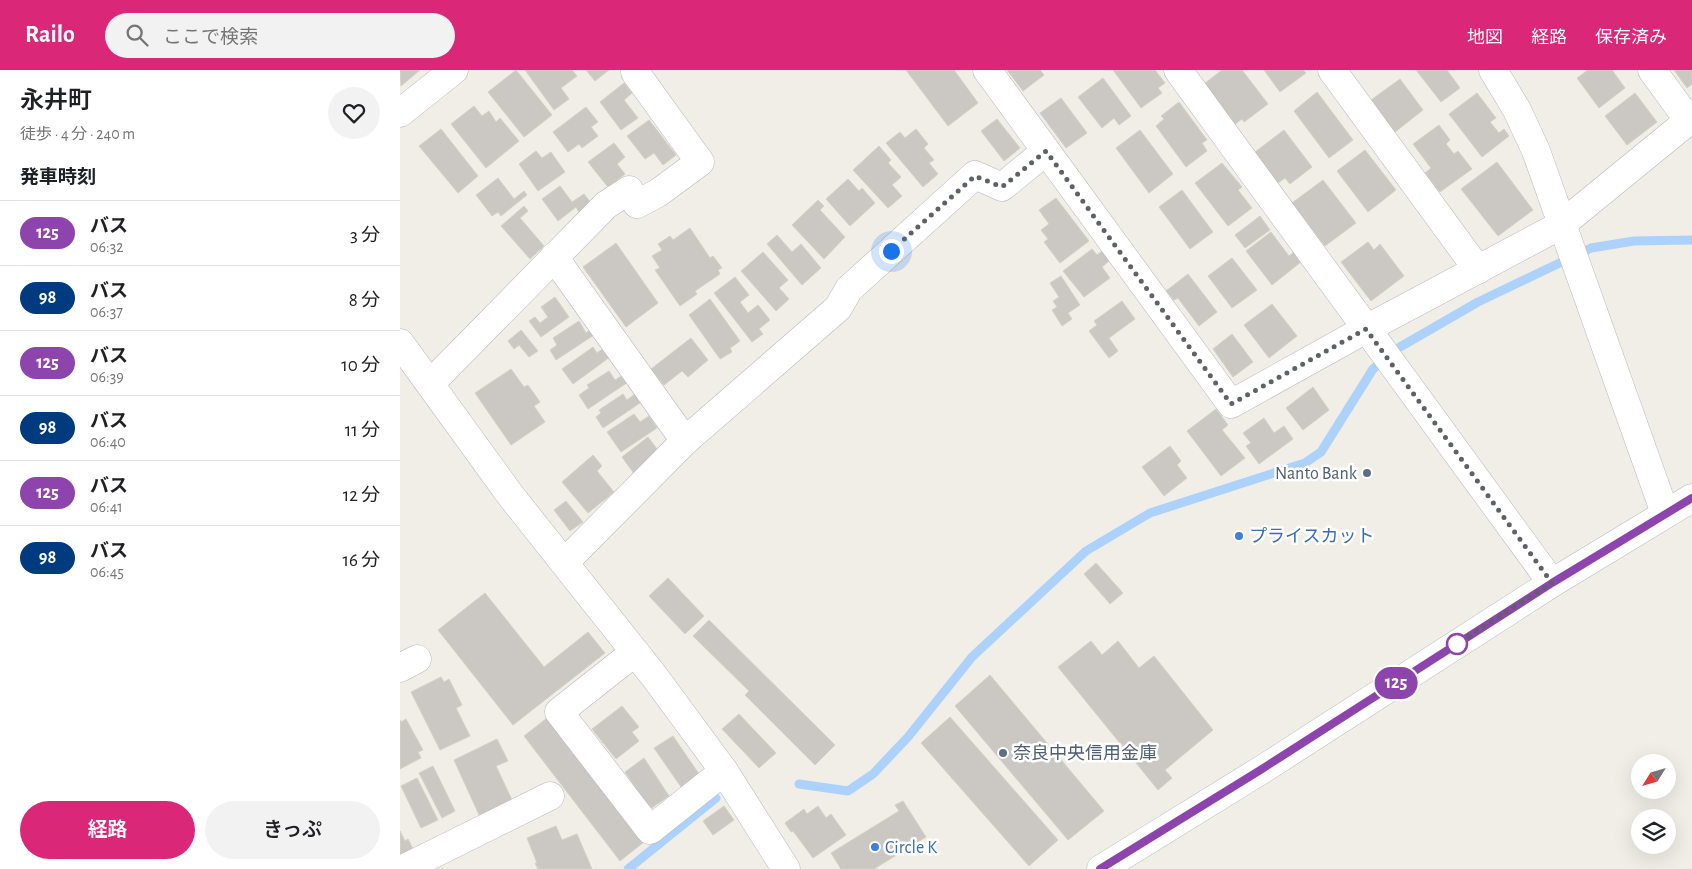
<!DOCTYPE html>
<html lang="ja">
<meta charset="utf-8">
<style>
:root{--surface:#fff;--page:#f2f2f2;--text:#202124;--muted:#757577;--line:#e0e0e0;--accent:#db2777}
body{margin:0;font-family:"Alegreya Sans","Noto Sans JP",sans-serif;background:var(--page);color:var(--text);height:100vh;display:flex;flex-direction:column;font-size:19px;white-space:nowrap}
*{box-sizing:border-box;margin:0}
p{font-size:16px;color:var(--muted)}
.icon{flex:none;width:28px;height:28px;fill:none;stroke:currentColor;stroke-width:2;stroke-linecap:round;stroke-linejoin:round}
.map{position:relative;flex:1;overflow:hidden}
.panel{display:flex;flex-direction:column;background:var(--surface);width:400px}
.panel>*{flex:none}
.badge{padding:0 10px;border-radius:16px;font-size:18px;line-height:32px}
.needle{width:32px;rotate:233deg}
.tools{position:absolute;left:1231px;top:684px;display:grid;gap:10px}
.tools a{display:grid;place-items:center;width:45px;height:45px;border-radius:50%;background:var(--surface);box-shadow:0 5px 20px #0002;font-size:25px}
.you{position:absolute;width:25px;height:25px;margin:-12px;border:4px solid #fff;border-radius:50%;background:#1a73e8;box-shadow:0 0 0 8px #1a73e833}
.map>.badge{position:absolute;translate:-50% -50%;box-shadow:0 0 0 2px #fff}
h2{padding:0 20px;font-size:19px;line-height:45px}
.round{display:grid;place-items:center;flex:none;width:52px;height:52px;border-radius:26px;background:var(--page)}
.headline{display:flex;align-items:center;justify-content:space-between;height:85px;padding:0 20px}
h1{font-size:24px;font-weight:600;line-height:38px}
.cta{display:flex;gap:10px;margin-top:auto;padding:10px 20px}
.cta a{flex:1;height:58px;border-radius:30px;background:var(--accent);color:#fff;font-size:20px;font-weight:600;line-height:58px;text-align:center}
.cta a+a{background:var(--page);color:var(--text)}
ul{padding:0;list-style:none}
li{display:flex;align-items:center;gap:15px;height:65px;padding:0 20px;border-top:1px solid var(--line)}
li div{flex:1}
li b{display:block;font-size:19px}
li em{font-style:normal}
li .badge{min-width:55px;font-weight:700;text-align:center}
header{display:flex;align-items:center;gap:30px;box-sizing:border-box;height:70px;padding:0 25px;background:var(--accent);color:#fff}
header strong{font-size:24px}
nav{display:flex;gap:28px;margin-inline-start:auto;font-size:18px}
.search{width:350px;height:45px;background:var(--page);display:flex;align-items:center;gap:12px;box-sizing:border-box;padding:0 18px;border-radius:28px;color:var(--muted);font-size:19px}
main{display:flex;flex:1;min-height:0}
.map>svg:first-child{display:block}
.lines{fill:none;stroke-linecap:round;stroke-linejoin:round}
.stream{stroke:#acd2fb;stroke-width:9}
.building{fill:#cbc8c4;stroke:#d4d1c5}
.minor-casing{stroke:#b7b8bd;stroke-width:29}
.tertiary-casing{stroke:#b7b8bd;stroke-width:29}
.secondary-casing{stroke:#b5b8bd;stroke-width:29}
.minor{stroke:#fff;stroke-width:28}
.tertiary{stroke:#fff;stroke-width:28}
.secondary{stroke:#fff;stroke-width:28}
.line-casing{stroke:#fff;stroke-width:11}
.line{stroke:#8e44ad;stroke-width:8}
.walk{stroke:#5e6166;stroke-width:5;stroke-dasharray:0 9}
.service-dot{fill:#5c6f8a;stroke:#fff;stroke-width:2}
.shop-dot{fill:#3f7fe0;stroke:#fff;stroke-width:2}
.stop-dot{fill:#fff;stroke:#8e44ad;stroke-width:2.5}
.labels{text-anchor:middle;stroke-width:5;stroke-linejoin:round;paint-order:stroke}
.service-label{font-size:18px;fill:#4e5e75;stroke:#fff;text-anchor:end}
.shop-label{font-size:18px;fill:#366cbe;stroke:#fff;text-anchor:start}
</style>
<header>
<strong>Railo</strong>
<div class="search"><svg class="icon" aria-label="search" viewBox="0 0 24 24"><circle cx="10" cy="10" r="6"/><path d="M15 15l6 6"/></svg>ここで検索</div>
<nav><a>地図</a><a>経路</a><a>保存済み</a></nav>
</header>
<main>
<section class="panel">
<div class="headline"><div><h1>永井町</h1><p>徒歩 · 4 分 · 240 m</p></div><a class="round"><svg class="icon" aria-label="heart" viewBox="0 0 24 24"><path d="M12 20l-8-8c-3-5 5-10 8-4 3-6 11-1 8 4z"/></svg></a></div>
<h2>発車時刻</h2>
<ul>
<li><span class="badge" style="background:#8e44ad;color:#fff">125</span><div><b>バス</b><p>06:32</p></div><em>3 分</em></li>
<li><span class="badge" style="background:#003b80;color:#fff">98</span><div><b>バス</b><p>06:37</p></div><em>8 分</em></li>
<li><span class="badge" style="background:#8e44ad;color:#fff">125</span><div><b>バス</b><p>06:39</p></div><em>10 分</em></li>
<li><span class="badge" style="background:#003b80;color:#fff">98</span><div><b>バス</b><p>06:40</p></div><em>11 分</em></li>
<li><span class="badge" style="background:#8e44ad;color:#fff">125</span><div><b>バス</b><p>06:41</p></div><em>12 分</em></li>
<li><span class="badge" style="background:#003b80;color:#fff">98</span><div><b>バス</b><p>06:45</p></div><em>16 分</em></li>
</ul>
<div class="cta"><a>経路</a><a>きっぷ</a></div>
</section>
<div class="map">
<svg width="1292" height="799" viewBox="0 0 1292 799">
<rect width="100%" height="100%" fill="#f0eee7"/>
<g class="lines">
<g class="stream">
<path d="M399 714 448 721 473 704 508 667 572 587 686 481 750 443 905 393 921 382 973 299 1000 277 1078 232 1191 178 1234 171 1292 170"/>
<path d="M228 799 316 728"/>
</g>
</g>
<g class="building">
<path d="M0 0H20L1 16Z"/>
<path d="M116 0 152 45 124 67 88 22Z"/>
<path d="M125 0H172L177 6 161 18 169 29 154 40Z"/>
<path d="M186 0H209L195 11Z"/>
<path d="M506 0H554L578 33 548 56Z"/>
<path d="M607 0H640L644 5 623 21Z"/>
<path d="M713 0H755L765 13 758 18 762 23 741 38Z"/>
<path d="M822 0H842L868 34 844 52 842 49 835 54 804 14Z"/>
<path d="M864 0H903L906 3 880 22Z"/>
<path d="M1016 0H1047L1060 18 1041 32Z"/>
<path d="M1188 0H1212L1225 18 1199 38 1177 8Z"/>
<path d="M1274 0H1292V14L1287 18Z"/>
<path d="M703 8 731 46 719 55 714 48 702 58 678 27Z"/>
<path d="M1000 9 1023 40 995 62 971 30Z"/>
<path d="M224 13 232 23 224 30 238 48 221 60 200 32Z"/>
<path d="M917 22 953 70 929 88 894 41Z"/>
<path d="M1077 23 1096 48 1090 52 1099 63 1104 59 1109 66 1082 87 1049 44Z"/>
<path d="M1235 23 1257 52 1227 75 1205 46Z"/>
<path d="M661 28 687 63 666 78 640 43Z"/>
<path d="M779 32 807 70 802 73 807 81 786 97 756 56 764 49 761 46Z"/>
<path d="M74 36 82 46 89 41 96 52 100 48 119 71 86 98 51 54Z"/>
<path d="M186 37 198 52 191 57 198 66 182 78 179 74 168 82 153 62Z"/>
<path d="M597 49 620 78 604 91 581 61Z"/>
<path d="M249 50 276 85 263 95 254 83 245 89 227 66Z"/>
<path d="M1039 55 1050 70 1046 74 1054 84 1058 81 1072 99 1040 122 1025 103 1031 98 1013 74Z"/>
<path d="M41 59 78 106 58 123 19 76Z"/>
<path d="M516 59 528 74 524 78 534 90 529 93 538 104 523 117 486 73 500 62 505 68Z"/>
<path d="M740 60 773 104 749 123 716 78Z"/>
<path d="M884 60 912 97 890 114 885 108 878 113 855 82Z"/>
<path d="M214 73 225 87 217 94 225 104 208 117 188 92Z"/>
<path d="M479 76 491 90 488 93 501 107 492 115 502 126 488 138 453 100Z"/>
<path d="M965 80 996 120 968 142 937 101Z"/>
<path d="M136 81 142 88 151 82 165 102 138 121 119 94Z"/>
<path d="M1097 92 1133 140 1098 166 1061 119Z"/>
<path d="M822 93 842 117 838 120 852 138 828 156 795 113Z"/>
<path d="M98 108 114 129 124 121 127 125 101 146 98 142 92 146 76 125Z"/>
<path d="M448 109 459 121 462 118 475 133 450 156 426 129Z"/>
<path d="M923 110 956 153 925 176 892 133Z"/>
<path d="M160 116 172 132 184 124 191 133 179 142 176 137 158 151 142 129Z"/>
<path d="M782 120 813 162 790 179 759 137Z"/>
<path d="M656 128 689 171 660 193 644 172 648 169 641 160 649 154 639 140Z"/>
<path d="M418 130 424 136 420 140 445 167 424 189 392 155Z"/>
<path d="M124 136 128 141 120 148 144 176 130 189 101 156Z"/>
<path d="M860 146 870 160 845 178 835 165Z"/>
<path d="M290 158 310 188 313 186 322 198 318 200 320 204 295 221 297 224 280 236 255 200 260 198 252 186 262 180 258 174 270 166 273 170Z"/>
<path d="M871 162 889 186 894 182 901 192 872 215 846 181Z"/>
<path d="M377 165 392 182 401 174 421 198 402 215 367 174Z"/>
<path d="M968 172 974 180 980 174 1004 206 971 231 941 192Z"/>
<path d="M216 173 258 233 226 257 183 197Z"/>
<path d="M692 179 697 185 702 181 709 191 702 197 710 208 684 227 663 201Z"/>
<path d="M363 182 388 210 379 218 389 229 376 241 341 201Z"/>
<path d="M832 188 857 220 832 238 808 206Z"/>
<path d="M788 204 817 242 799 256 778 228 774 230 766 221Z"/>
<path d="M661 206 680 235 668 243 672 249 662 256 652 240 657 237 653 231 659 227 650 213Z"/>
<path d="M335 207 349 225 340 232 348 243 358 235 370 250 359 259 363 264 352 272 314 223Z"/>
<path d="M155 227 169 247 141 267 129 251 135 247 140 253 148 247 141 237Z"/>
<path d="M310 229 340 271 330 278 332 282 320 289 289 245Z"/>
<path d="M722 231 735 249 709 268 718 281 709 288 689 261 697 255 694 251Z"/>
<path d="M872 234 897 266 869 288 844 255Z"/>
<path d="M179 251 186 263 191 260 194 265 156 290 150 280 157 275 153 268Z"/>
<path d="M121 260 138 281 129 287 119 275 114 279 108 271Z"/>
<path d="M832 264 853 292 833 307 813 279Z"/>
<path d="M291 268 308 290 288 307 282 301 264 315 251 299Z"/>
<path d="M193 277 197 283 204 278 210 287 173 314 162 299Z"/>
<path d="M111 299 124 317 128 315 140 332 134 336 145 352 111 375 75 323Z"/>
<path d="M209 301 215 310 223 305 228 312 188 339 179 325 189 318 187 315Z"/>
<path d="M913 317 929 340 903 360 886 338Z"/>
<path d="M223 324 227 330 235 324 240 333 203 358 196 347 201 343 199 340Z"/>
<path d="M816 339 828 355 822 360 845 388 821 406 787 361Z"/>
<path d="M234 344 240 352 249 346 257 358 221 382 207 362Z"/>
<path d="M864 348 874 363 884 356 893 369 859 394 846 376 851 373 843 363Z"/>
<path d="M248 367 257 379 261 376 235 405 222 387Z"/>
<path d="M770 376 781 391 777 395 787 408 764 426 742 397Z"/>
<path d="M193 385 202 396 197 401 214 422 188 443 162 412Z"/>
<path d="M166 431 183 452 170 461 154 440Z"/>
<path d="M696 493 723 523 710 534 684 504Z"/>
<path d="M268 508 304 546 285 564 249 526Z"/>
<path d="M85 523 144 597 188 562 205 583 113 655 38 560Z"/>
<path d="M309 550 435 675 415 695 345 625 349 621 293 566Z"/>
<path d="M691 571 702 585 718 571 739 598 754 586 813 660 765 700 772 708 758 720 658 597Z"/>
<path d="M590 605 704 741 668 770 555 636Z"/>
<path d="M41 607 44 612 49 609 62 635 56 638 70 666 40 680 11 622Z"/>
<path d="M222 636 239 657 232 662 239 671 216 689 192 659Z"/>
<path d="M339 644 376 683 359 698 322 659Z"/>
<path d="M550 647 658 770 629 796 521 673Z"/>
<path d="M147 648 244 772 220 791 124 666Z"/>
<path d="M6 649 23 680 18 682 21 688 0 699V650L1 652Z"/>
<path d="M273 666 299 704 281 717 254 678Z"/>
<path d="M97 669 108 691 96 696 113 732 80 747 54 690Z"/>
<path d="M244 688 269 726 250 739 225 702Z"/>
<path d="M33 696 55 741 42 748 19 703Z"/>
<path d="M17 708 38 750 21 758 1 716Z"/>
<path d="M503 731 526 767 474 799H441L431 783 499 741 495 735Z"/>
<path d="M324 736 334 750 313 765 303 751Z"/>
<path d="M418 736 426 748 431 744 446 765 413 788 393 761 391 762 385 753 404 739 407 744Z"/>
<path d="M156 756 162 770 177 764 192 799H138L135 793H137L127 768Z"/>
<path d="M0 761 5 771 8 769 14 781 0 787Z"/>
</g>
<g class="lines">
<defs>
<g id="minor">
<path d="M587 0 831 334 966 259 1161 155 1292 48"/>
<path d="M778 0 1152 513"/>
<path d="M932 0 1078 200"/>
<path d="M1093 0 1117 40 1136 81 1265 443"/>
<path d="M1252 0 1289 51"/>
<path d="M0 43 54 0"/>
<path d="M154 187 285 371"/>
<path d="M30 314 206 135 229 120 237 134 258 123 300 92 235 2"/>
<path d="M165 492 285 371 438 238 449 219 575 105 602 117 646 81"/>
<path d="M235 582 159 642 250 760 324 701"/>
<path d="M0 598 17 589"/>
<path d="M3 799 150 726"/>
</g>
<path id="tertiary" d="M0 273 111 426 254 606 324 701 386 799"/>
<path id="secondary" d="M701 799 863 699 1152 513 1292 428"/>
</defs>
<use href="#minor" class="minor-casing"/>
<use href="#tertiary" class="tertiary-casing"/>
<use href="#secondary" class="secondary-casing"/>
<use href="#minor" class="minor"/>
<use href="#tertiary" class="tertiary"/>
<use href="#secondary" class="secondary"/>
</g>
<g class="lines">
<defs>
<path id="line" d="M700 799 862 699 1152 513 1292 428"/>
</defs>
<use href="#line" class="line-casing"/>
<use href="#line" class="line"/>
<path class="walk" d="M491 181 575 106 602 117 646 81 831 334 966 259 1152 513 1055 575 1057 574"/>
</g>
<g class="service-dot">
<circle cx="967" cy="403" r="5"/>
<circle cx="603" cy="683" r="5"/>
</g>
<g class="shop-dot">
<circle cx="839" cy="466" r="5"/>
<circle cx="475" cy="777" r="5"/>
</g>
<circle class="stop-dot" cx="1057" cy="574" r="10"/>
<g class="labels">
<g class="service-label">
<text x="957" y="409">Nanto Bank</text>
<text x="613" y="689" text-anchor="start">奈良中央信用金庫</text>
</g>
<g class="shop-label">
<text x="849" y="472">プライスカット</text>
<text x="485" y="783">Circle K</text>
</g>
</g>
</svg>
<div class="tools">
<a><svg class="needle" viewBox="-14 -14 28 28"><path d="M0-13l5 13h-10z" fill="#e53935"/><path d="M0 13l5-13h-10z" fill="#757577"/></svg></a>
<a><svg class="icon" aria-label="layers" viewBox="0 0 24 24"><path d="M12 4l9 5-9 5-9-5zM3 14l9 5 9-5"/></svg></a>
</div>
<div class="you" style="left:491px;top:181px"></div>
<b class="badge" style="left:996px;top:613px;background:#8e44ad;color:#fff">125</b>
</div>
</main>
